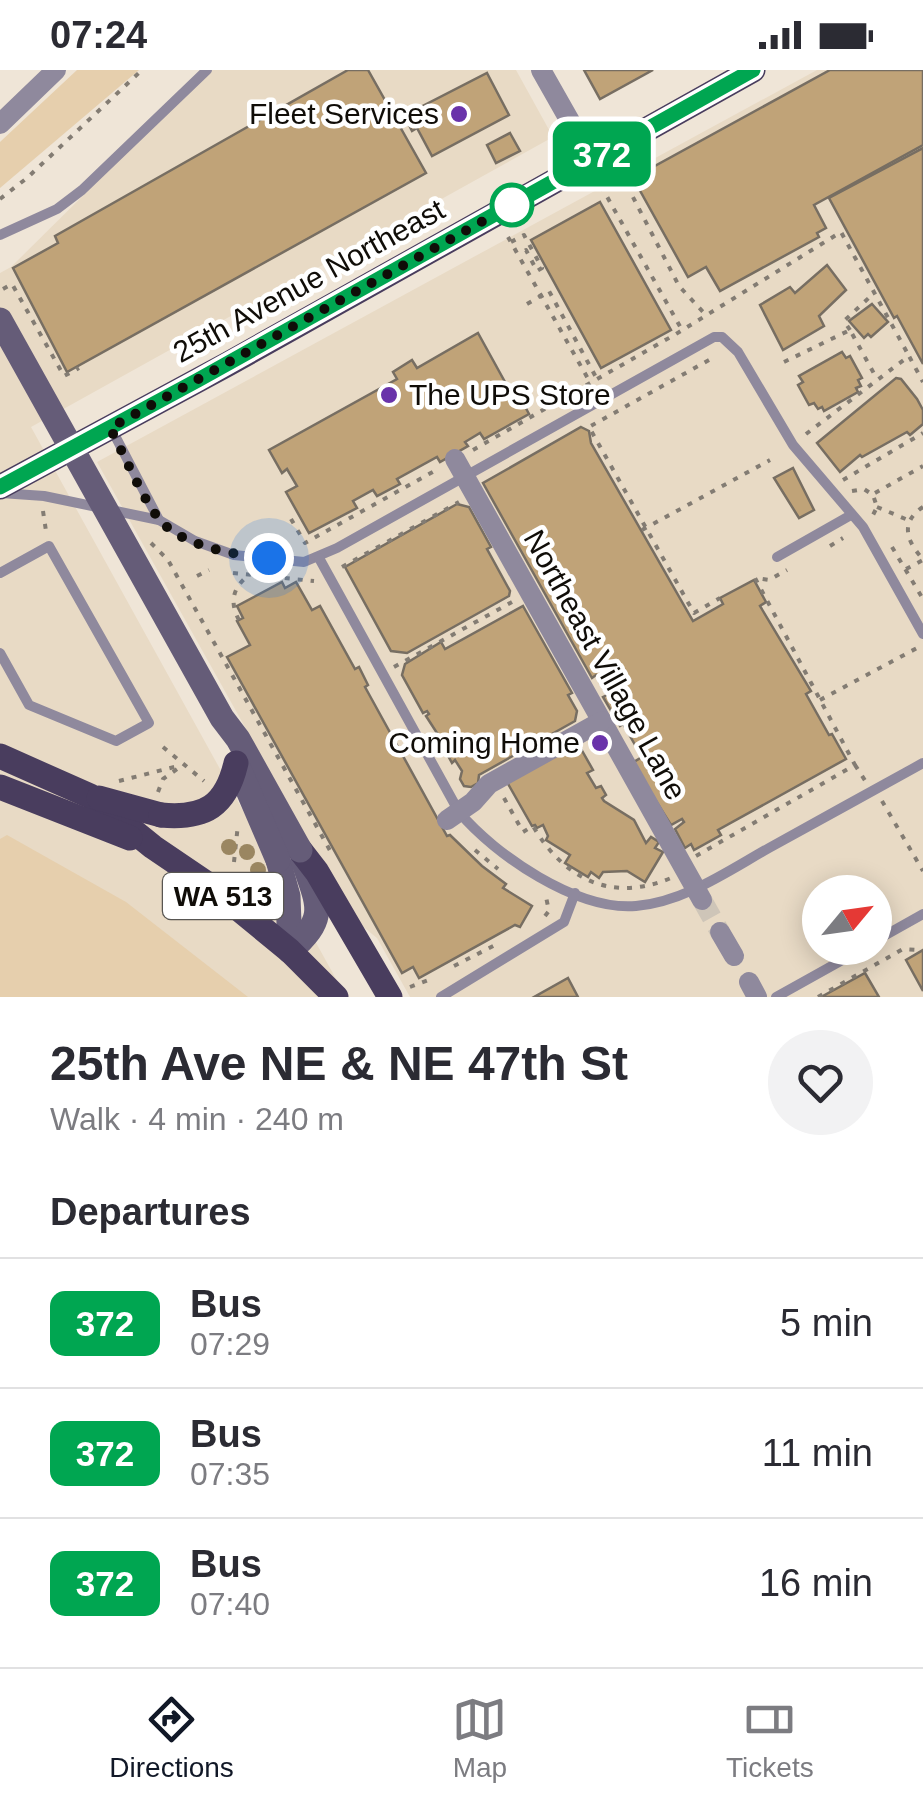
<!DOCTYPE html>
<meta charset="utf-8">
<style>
:root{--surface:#fff;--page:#f2f2f3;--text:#2b2b33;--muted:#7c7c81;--line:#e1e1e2;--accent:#111827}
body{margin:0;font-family:Helvetica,sans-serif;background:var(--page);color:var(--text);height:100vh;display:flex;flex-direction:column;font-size:38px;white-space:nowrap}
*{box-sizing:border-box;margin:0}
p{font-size:32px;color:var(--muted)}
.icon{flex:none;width:55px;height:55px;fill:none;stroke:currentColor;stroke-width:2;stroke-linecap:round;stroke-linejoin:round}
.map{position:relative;height:927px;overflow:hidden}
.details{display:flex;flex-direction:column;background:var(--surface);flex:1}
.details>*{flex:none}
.badge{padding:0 20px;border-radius:15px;font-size:35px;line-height:65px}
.needle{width:65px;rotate:61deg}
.controls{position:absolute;left:802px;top:805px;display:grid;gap:20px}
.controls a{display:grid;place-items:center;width:90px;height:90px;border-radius:50%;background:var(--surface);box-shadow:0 5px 25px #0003;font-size:50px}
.you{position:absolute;width:50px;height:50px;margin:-25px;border:8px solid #fff;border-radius:50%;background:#1a73e8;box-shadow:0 0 0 15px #1a73e833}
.map>.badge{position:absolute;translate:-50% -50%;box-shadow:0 0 0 5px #fff}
h2{padding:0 50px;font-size:38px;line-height:90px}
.round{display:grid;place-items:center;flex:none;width:105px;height:105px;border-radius:52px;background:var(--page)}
.summary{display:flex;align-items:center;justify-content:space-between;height:170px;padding:0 50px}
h1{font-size:48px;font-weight:700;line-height:75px}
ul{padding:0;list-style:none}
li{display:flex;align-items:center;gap:30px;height:130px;padding:0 50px;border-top:2px solid var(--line)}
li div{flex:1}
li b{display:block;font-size:38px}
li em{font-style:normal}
li .badge{min-width:110px;font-weight:700;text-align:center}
.status{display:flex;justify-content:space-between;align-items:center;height:70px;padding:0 50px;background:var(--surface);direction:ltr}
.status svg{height:28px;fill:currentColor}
.dock{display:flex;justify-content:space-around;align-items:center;height:140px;border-top:2px solid var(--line);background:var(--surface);font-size:28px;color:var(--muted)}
.dock a{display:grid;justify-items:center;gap:5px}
.dock .on{color:var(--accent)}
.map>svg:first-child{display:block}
.built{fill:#e8dac5;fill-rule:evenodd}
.green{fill:#e6cfad}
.building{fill:#c0a378;stroke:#776e62;stroke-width:2.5}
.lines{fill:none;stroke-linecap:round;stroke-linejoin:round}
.street-tunnel{stroke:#cec5b8;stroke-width:20;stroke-dasharray:20 10;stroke-linecap:butt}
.path{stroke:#837c73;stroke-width:4;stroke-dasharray:5 8;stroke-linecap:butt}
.lane{stroke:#8f899d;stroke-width:10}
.street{stroke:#8f899d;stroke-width:20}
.secondary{stroke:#655c78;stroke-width:25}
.primary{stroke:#493d5e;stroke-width:25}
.secondary-bridge{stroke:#655c78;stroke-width:25}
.primary-bridge{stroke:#493d5e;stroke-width:25}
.tree{fill:#9a8661}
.line-casing{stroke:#fff;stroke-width:22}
.line{stroke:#00a651;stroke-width:15}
.walk{stroke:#100d08;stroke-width:10;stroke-dasharray:0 18}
.poi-dot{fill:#6933aa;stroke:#fff;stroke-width:4}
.stop-dot{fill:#fff;stroke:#00a651;stroke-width:5}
.labels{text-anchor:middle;stroke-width:9;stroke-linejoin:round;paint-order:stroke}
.shield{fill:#fff;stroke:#585652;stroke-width:2.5}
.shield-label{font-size:28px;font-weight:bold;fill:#100d08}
.poi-label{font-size:30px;fill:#100d08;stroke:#fff;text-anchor:end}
.street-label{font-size:30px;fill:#100d08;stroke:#fff}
</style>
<div class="status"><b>07:24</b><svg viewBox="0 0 49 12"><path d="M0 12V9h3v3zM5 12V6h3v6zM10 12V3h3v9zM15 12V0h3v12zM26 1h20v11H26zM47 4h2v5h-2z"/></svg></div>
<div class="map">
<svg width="923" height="927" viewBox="0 0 923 927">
<rect width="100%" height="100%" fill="#efe5d7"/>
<g class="built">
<path d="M210 0H516L553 67 31 357 346 927H0V203L11 197Z"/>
<path d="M817 0H923V927H410L377 868 351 847 97 392ZM820 822H875V878H820Z"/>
</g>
<g class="green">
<path d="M77 0H139L0 118V72Z"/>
<path d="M7 765 126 832 248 927H0V769Z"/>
</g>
<g class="building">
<path d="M348 0H368L426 103 67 302 13 198 58 173 55 166Z"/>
<path d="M584 0H653L600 29Z"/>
<path d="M830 0H923V75L814 135 826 158 817 163 819 167 720 221 706 197 688 207 633 108Z"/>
<path d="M487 3 509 45 432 86 417 58 412 61 408 53 413 50 409 43Z"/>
<path d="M510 63 520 81 496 93 487 75Z"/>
<path d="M923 78V294L897 246 894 248 829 128Z"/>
<path d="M600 132 671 260 601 298 531 170Z"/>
<path d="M827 195 846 220 819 246 824 256 783 280 760 235 790 217 795 223Z"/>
<path d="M872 234 888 252 871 267 868 264 864 268 849 251Z"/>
<path d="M478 263 510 321 515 318 529 344 484 369 480 363 465 372 468 376 440 392 437 387 397 409 400 414 377 426 373 420 353 431 357 438 309 463 286 422 297 416 287 399 282 403 269 380 397 309 393 302 412 290 417 298Z"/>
<path d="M842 282 846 288 850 286 862 308 858 310 861 316 856 318 858 322 824 341 822 337 818 339 814 333 809 335 798 315 803 312 799 306Z"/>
<path d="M896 308 901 309 917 329 923 340V354L910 365 907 362 862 387 860 385 840 402 817 373Z"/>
<path d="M581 357 589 361 591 373 693 551 723 534 720 528 754 510 766 532 760 536 811 621 806 624 829 665 832 664 846 689 718 760 721 765 694 780 691 774 685 778 675 759 684 752 682 749 671 755 632 693 642 687 623 654 620 656 603 627 607 625 596 605 592 608 483 413Z"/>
<path d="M793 398 814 440 799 448 774 408Z"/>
<path d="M457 434 469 437 491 477 487 479 510 521 509 526 407 583 391 581 345 497Z"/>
<path d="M282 512 285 518 296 512 312 540 320 536 355 599 359 597 368 615 365 617 447 766 450 765 482 796 506 814 503 818 532 836 520 857 515 855 419 908 413 897 402 903 227 587 250 575 237 551 243 548 237 536Z"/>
<path d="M523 536 572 623 568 625 577 641 575 651 479 705 478 713 471 717 464 716 460 709 462 701 455 690 452 693 446 682 448 680 426 646 429 644 427 641 423 643 402 605 405 594 441 572 445 579Z"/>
<path d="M576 670 593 700 587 703 596 718 601 716 606 725 602 728 604 731 634 750 646 773 651 767 659 772 655 778 663 782 645 812 627 801 603 802 599 808 591 802 588 807 565 793 570 785 546 770 548 766 543 755 537 758 535 755 532 756 507 712Z"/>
<path d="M923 880V921L906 890Z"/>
<path d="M865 903 879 927H821Z"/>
<path d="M568 908 578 927H534Z"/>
</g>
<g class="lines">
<path class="street-tunnel" d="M702 830 720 862"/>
<g class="path">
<path d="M621 104 679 216 705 244"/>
<path d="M601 116 682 260"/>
<path d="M0 129 27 108 142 0"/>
<path d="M508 167 591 314"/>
<path d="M511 172 524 165 542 198 537 201 526 180 518 184"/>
<path d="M3 219 12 214 64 306 79 298"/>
<path d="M527 234 549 221 597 309"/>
<path d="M850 260 844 251 873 224"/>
<path d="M709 290 589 357 694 543 720 528"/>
<path d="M784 292 850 260 877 309"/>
<path d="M806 364 909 286 923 312"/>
<path d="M473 380 676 264 841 162 909 286"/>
<path d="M843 410 923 363"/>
<path d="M852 421 864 419 873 425 877 437 873 445"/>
<path d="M875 423 923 396"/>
<path d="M877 437 908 450"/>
<path d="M923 437C900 452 906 471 923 489"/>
<path d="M43 441 46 461"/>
<path d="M291 449 305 473 438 399"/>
<path d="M642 460 770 390"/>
<path d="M151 473 168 490 332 784"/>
<path d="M830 476 843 468"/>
<path d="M892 477 923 529"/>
<path d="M342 497 459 432"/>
<path d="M906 499 923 490"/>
<path d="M233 503 314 511"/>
<path d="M197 506 209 500"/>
<path d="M239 550C229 532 233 517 249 505"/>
<path d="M394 597 512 532"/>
<path d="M820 630 917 578"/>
<path d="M163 677 204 711"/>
<path d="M855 695 866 712"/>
<path d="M119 711 182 695"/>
<path d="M158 722 163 709 180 697"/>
<path d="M504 728 523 762 533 756C564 809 611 833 671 808"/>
<path d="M882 731 923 801"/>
<path d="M475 780 498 799"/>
<path d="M696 786 855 695 755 508 769 510 787 500"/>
<path d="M234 792 238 754"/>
<path d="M545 846 549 841 546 827"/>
<path d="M454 896 499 873"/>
<path d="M410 917 434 908"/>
<path d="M818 927 903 879 919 880"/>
</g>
<g class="lane">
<path d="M0 165 57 139 82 120 207 0"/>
<path d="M111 358 159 450"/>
<path d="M1 423 44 426 159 450 195 471 234 485 304 492 337 478 714 267H722L738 282 793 375 863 457 923 564"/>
<path d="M777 487 851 445"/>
<path d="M319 488 459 742C495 785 577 841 636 836 684 832 728 801 769 778 820 750 872 721 923 693"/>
<path d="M0 503 49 476 149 653 116 671 29 635 0 583"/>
<path d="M875 871 923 844"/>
<path d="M441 927 564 852 575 823"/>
<path d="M776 927 864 878"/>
</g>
<g class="street">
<path d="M541 0 592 90"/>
<path d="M0 54 56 0"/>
<path d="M455 389 702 830"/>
<path d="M447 750 473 732 489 714 602 651"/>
<path d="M720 862 734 886"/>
<path d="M749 912 757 927"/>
</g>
<g class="secondary">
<path d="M278 790 288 826 290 881"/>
<path d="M290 881C329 847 318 835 303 790"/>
</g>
<g class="primary">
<path d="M0 417 228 294 753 0"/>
<path d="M0 686 90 726 153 777 212 817 290 881 336 927"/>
<path d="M0 717 130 768"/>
<path d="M99 728 161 745"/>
<path d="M300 780 317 802 390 927"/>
</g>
<g class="secondary-bridge">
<path d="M0 250 222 648 238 669 300 780"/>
<path d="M238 697 278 790"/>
</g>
<path class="primary-bridge" d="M161 745C205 749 226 736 236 693"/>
</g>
<g class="tree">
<circle cx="229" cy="777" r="8"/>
<circle cx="247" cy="782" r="8"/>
<circle cx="258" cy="800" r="8"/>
</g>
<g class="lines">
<defs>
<path id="line" d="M0 417 198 310 753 0"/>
</defs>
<use href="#line" class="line-casing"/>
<use href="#line" class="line"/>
<path class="walk" d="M269 488C236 485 182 477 159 449 142 428 124 384 110 358L512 135"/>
</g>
<g class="poi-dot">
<circle cx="459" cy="44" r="10"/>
<circle cx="389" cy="325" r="10"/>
<circle cx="600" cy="673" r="10"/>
</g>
<circle class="stop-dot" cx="512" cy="135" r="20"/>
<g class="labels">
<rect class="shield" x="163" y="803" width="120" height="46" rx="8"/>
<g class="shield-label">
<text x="223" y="836">WA 513</text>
</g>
<g class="poi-label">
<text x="439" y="54">Fleet Services</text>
<text x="409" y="335" text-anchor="start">The UPS Store</text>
<text x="580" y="683">Coming Home</text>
</g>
<g class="street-label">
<text transform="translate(309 211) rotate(-29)" y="10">25th Avenue Northeast</text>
<text transform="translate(605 595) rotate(61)" y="10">Northeast Village Lane</text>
</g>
</g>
</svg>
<div class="controls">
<a><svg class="needle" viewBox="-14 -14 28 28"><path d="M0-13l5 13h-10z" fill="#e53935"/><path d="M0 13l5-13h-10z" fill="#7c7c81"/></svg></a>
</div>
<div class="you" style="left:269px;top:488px"></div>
<b class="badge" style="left:602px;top:84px;background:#00a651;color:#fff">372</b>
</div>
<section class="details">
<div class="summary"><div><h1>25th Ave NE &amp; NE 47th St</h1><p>Walk · 4 min · 240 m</p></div><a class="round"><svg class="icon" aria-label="heart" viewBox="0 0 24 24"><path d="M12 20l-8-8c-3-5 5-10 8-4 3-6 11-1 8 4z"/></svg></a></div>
<h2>Departures</h2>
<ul>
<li><span class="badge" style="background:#00a651;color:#fff">372</span><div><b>Bus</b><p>07:29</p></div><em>5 min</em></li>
<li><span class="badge" style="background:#00a651;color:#fff">372</span><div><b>Bus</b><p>07:35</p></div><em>11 min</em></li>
<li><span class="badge" style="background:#00a651;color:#fff">372</span><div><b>Bus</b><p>07:40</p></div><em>16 min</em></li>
</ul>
</section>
<nav class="dock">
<a class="on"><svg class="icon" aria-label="directions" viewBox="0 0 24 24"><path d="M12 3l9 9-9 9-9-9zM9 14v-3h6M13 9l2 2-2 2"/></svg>Directions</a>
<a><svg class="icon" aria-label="map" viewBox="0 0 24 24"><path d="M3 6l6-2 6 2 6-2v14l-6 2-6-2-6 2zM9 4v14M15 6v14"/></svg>Map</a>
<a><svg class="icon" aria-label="tickets" viewBox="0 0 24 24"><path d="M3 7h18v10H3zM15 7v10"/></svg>Tickets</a>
</nav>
